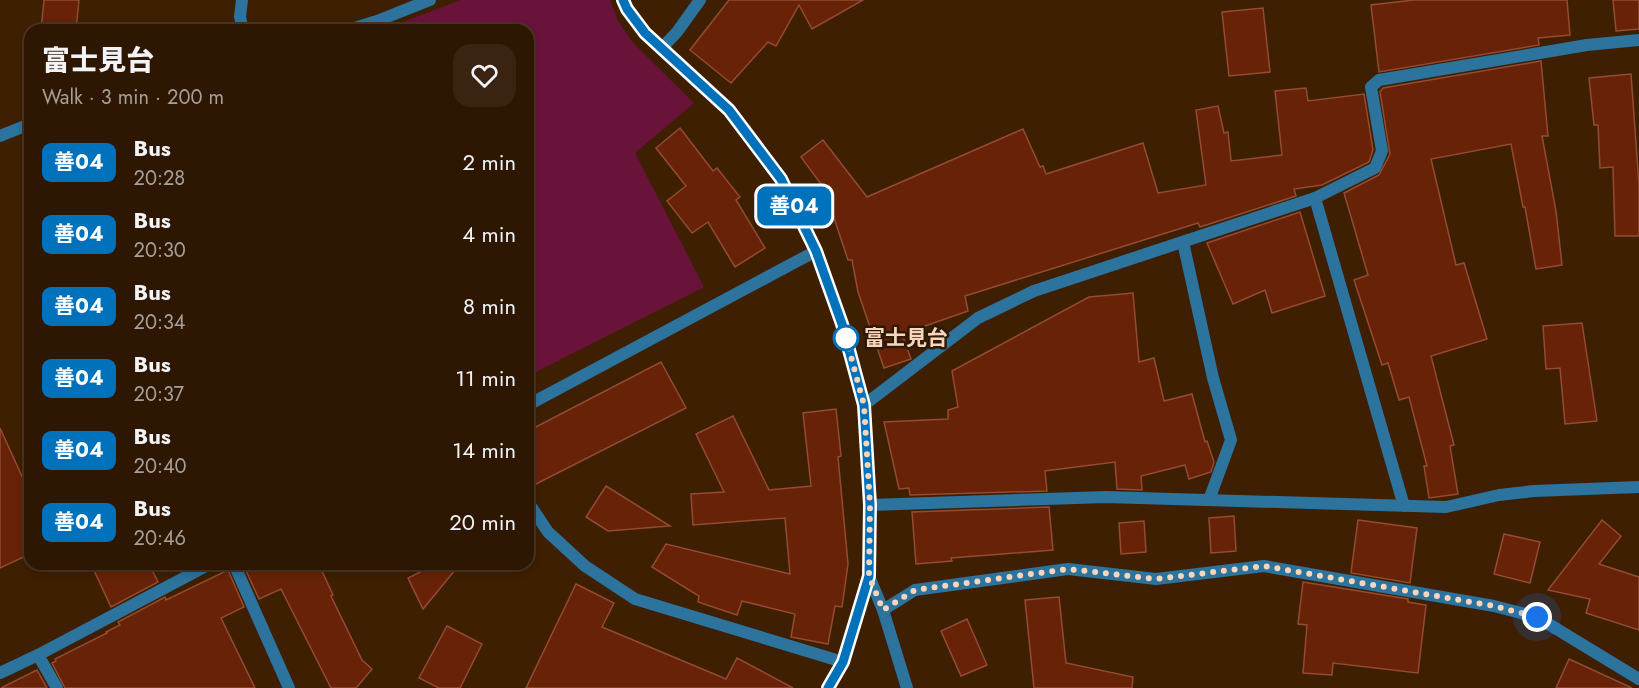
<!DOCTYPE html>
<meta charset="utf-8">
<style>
:root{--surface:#2e1702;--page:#3a2411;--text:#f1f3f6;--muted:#a79f99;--line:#493624}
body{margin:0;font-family:Jost,"Noto Sans JP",sans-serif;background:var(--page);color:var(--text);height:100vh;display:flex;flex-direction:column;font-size:22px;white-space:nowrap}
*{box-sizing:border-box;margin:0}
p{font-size:20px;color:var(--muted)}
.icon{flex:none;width:33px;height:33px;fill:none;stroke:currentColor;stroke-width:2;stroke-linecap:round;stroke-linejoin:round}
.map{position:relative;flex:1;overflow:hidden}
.panel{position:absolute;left:24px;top:24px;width:510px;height:546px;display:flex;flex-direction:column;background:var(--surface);border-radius:18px;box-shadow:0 3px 9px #0003,0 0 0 2px var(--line)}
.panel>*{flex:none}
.badge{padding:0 12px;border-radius:9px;font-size:21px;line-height:39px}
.you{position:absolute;width:30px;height:30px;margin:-15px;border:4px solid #fff;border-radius:50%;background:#1a73e8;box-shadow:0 0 0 9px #1a73e833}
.map>.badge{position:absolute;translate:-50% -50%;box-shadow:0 0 0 3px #fff}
.round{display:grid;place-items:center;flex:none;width:63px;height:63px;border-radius:18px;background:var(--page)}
.head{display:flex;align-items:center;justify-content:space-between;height:102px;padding:0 18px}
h1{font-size:28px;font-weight:800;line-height:45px}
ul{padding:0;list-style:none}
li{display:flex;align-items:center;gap:18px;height:72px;padding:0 18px}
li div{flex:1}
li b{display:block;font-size:22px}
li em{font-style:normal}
li .badge{min-width:66px;font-weight:700;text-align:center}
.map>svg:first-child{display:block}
.green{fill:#69133a}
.building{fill:#672208;stroke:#944b33;stroke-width:1.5}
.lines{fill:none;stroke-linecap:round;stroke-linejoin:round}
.service{stroke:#2c739d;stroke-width:12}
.minor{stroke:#2c739d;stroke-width:12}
.tertiary{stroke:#2c739d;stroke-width:12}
.line-casing{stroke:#fff;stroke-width:14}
.line{stroke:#0072bc;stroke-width:9}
.walk{stroke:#f8d5bb;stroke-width:6;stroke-dasharray:0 10.8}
.stop-dot{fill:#fff;stroke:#0072bc;stroke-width:3}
.labels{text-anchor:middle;stroke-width:5;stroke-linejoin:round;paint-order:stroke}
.stop-label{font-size:21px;font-weight:bold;fill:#f8d5bb;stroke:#2d1908;text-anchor:start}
</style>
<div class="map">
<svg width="1639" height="688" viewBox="0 0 1639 688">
<rect width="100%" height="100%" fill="#3e1f02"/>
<path class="green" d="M461 0H610L618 21 634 44 694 103 635 153 704 287 528 376V30H381Z"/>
<g class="building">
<path d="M44 0H79L76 30H41Z"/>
<path d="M729 0H863L812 29 799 5 776 46 768 42 731 83 690 50Z"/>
<path d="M1414 0H1567L1570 35 1538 38 1539 45 1379 72 1371 5Z"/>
<path d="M1613 0H1639V29L1616 31Z"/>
<path d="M1263 8 1270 72 1229 76 1222 12Z"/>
<path d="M1541 61 1548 136H1542L1556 211 1562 265 1536 269 1525 207H1523L1511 144 1431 159 1456 265 1464 263 1487 339 1431 356 1454 445 1450 446 1458 494 1429 498 1424 466H1427L1409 397 1399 400 1388 363 1382 365 1354 280 1368 275 1344 193 1379 175 1390 154 1380 92 1383 88Z"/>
<path d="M1631 74 1639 185V236H1615L1613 167 1600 168 1598 125H1594L1589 78Z"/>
<path d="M1306 88 1308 101 1364 94 1373 150 1369 162 1322 185 1294 189 1296 196 1200 227 1198 223 965 296 968 311 902 334 911 359 884 368 858 292 852 260H848L824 188 801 157 823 140 867 197 1023 129 1040 167 1043 166 1046 174 1143 143 1158 193 1206 185 1196 110 1218 106 1224 133 1228 132 1231 161 1282 155 1275 91Z"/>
<path d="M680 128 713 171 717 168 740 197 736 200 765 248 735 267 708 222 692 233 667 201 686 186 656 148Z"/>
<path d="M1300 212 1325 296 1272 313 1265 290 1233 304 1207 243Z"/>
<path d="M1133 293 1139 362 1154 358 1164 401 1192 394 1205 442 1207 441 1214 462 1211 472 1189 479 1185 465 1141 476 1142 490 1117 489 1115 462 1045 471 1047 491 910 495 909 488 899 489 884 422 948 419V410L958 407 952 371 1089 297Z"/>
<path d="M1582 323 1597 421 1565 424 1560 368 1546 369 1543 326Z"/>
<path d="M661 362 686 408 528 488V431Z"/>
<path d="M836 409 841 456 838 457 848 564 842 607 835 606 828 644 791 637 795 614 742 601 737 615 698 602 699 596 652 567 666 544 790 574 785 518 693 525 691 494 724 492 696 434 733 416 769 490 811 486 803 413Z"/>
<path d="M0 428 30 494V554L0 568Z"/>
<path d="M606 486 670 526 608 531 586 517Z"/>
<path d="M1049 507 1053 550 951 558 952 561 916 564 912 512Z"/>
<path d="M1234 516 1236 551 1211 553 1209 518Z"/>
<path d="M1358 520 1417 528 1410 583 1351 573Z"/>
<path d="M1602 520 1621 536 1599 564 1639 577V630L1586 613 1590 599 1548 590Z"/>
<path d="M1144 521 1146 552 1121 554 1119 523Z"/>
<path d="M1504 534 1540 542 1530 583 1494 574Z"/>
<path d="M91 564H149L158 582 111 607Z"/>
<path d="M243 564H332L321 569 333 595 331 596 362 660 372 669 356 688H331L281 589 259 599Z"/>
<path d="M436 564H460L423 609 408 578Z"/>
<path d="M228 570 244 607 221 618 255 688H65L52 663 56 661 55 659 107 633 106 632 120 625 118 622 165 597 166 600Z"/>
<path d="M1303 582 1408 599V602L1426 605 1418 673 1333 663 1332 675 1303 673 1307 625 1298 624Z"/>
<path d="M576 584 614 603 602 627 726 679 737 658 793 688H526Z"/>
<path d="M1059 597 1066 663 1133 677 1132 688H1034L1025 600Z"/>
<path d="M967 619 987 665 961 676 941 631Z"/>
<path d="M447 626 482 644 460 688H439L419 678Z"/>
<path d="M1569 659 1632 688H1556Z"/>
<path d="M37 670 47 688H1Z"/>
</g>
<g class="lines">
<g class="service">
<path d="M242 0 240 17 243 30"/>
<path d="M883 610 915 590 1068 569 1156 579 1264 566 1494 606 1537 617 1639 679"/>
</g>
<g class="minor">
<path d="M348 30 377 21 430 0"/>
<path d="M661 49 677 32 700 0"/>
<path d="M0 136 30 124"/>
<path d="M1315 198 1404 506"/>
<path d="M1183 242 1213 378 1231 440 1209 500"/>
<path d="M864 405 978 318 1034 291 1315 198 1375 168 1382 151 1371 87 1379 80 1587 45 1639 40"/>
<path d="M528 502 548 532 585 566 635 599 843 662"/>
<path d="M870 505 1106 497 1446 507 1499 495 1534 491 1639 487"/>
<path d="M234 564 289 688"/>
<path d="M869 576 883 610 907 688"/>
<path d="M38 655 57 688"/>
</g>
<g class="tertiary">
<path d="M623 0 627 9 645 33 661 49 729 110 781 179 816 251 842 324 864 405 870 505 869 576 843 662 828 688"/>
<path d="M528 405 816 251"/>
<path d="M0 673 38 655 210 564"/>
</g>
</g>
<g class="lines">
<defs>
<path id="line" d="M623 0 627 9 645 33 729 110 781 179 816 251 842 324 864 405 870 505 869 576 843 662 828 688"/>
</defs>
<use href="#line" class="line-casing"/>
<use href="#line" class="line"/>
<path class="walk" d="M846 338 864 405 870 505 869 576 883 610 915 590 1068 569 1156 579 1264 566 1494 606 1537 617"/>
</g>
<circle class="stop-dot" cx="846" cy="338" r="12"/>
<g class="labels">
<g class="stop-label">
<text x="864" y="345">富士見台</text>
</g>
</g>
</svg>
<div class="you" style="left:1537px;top:617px"></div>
<b class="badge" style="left:794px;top:206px;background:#0072bc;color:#fff">善04</b>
<section class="panel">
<div class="head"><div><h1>富士見台</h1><p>Walk · 3 min · 200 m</p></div><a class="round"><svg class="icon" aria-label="heart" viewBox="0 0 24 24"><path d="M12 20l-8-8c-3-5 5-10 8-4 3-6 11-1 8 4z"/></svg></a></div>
<ul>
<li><span class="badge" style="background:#0072bc;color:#fff">善04</span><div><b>Bus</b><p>20:28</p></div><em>2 min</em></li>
<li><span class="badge" style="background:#0072bc;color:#fff">善04</span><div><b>Bus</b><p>20:30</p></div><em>4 min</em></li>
<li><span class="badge" style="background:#0072bc;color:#fff">善04</span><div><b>Bus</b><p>20:34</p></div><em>8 min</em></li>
<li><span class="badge" style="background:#0072bc;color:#fff">善04</span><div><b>Bus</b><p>20:37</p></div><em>11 min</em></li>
<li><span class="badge" style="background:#0072bc;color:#fff">善04</span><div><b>Bus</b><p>20:40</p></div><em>14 min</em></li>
<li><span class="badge" style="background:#0072bc;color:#fff">善04</span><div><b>Bus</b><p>20:46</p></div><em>20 min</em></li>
</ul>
</section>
</div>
